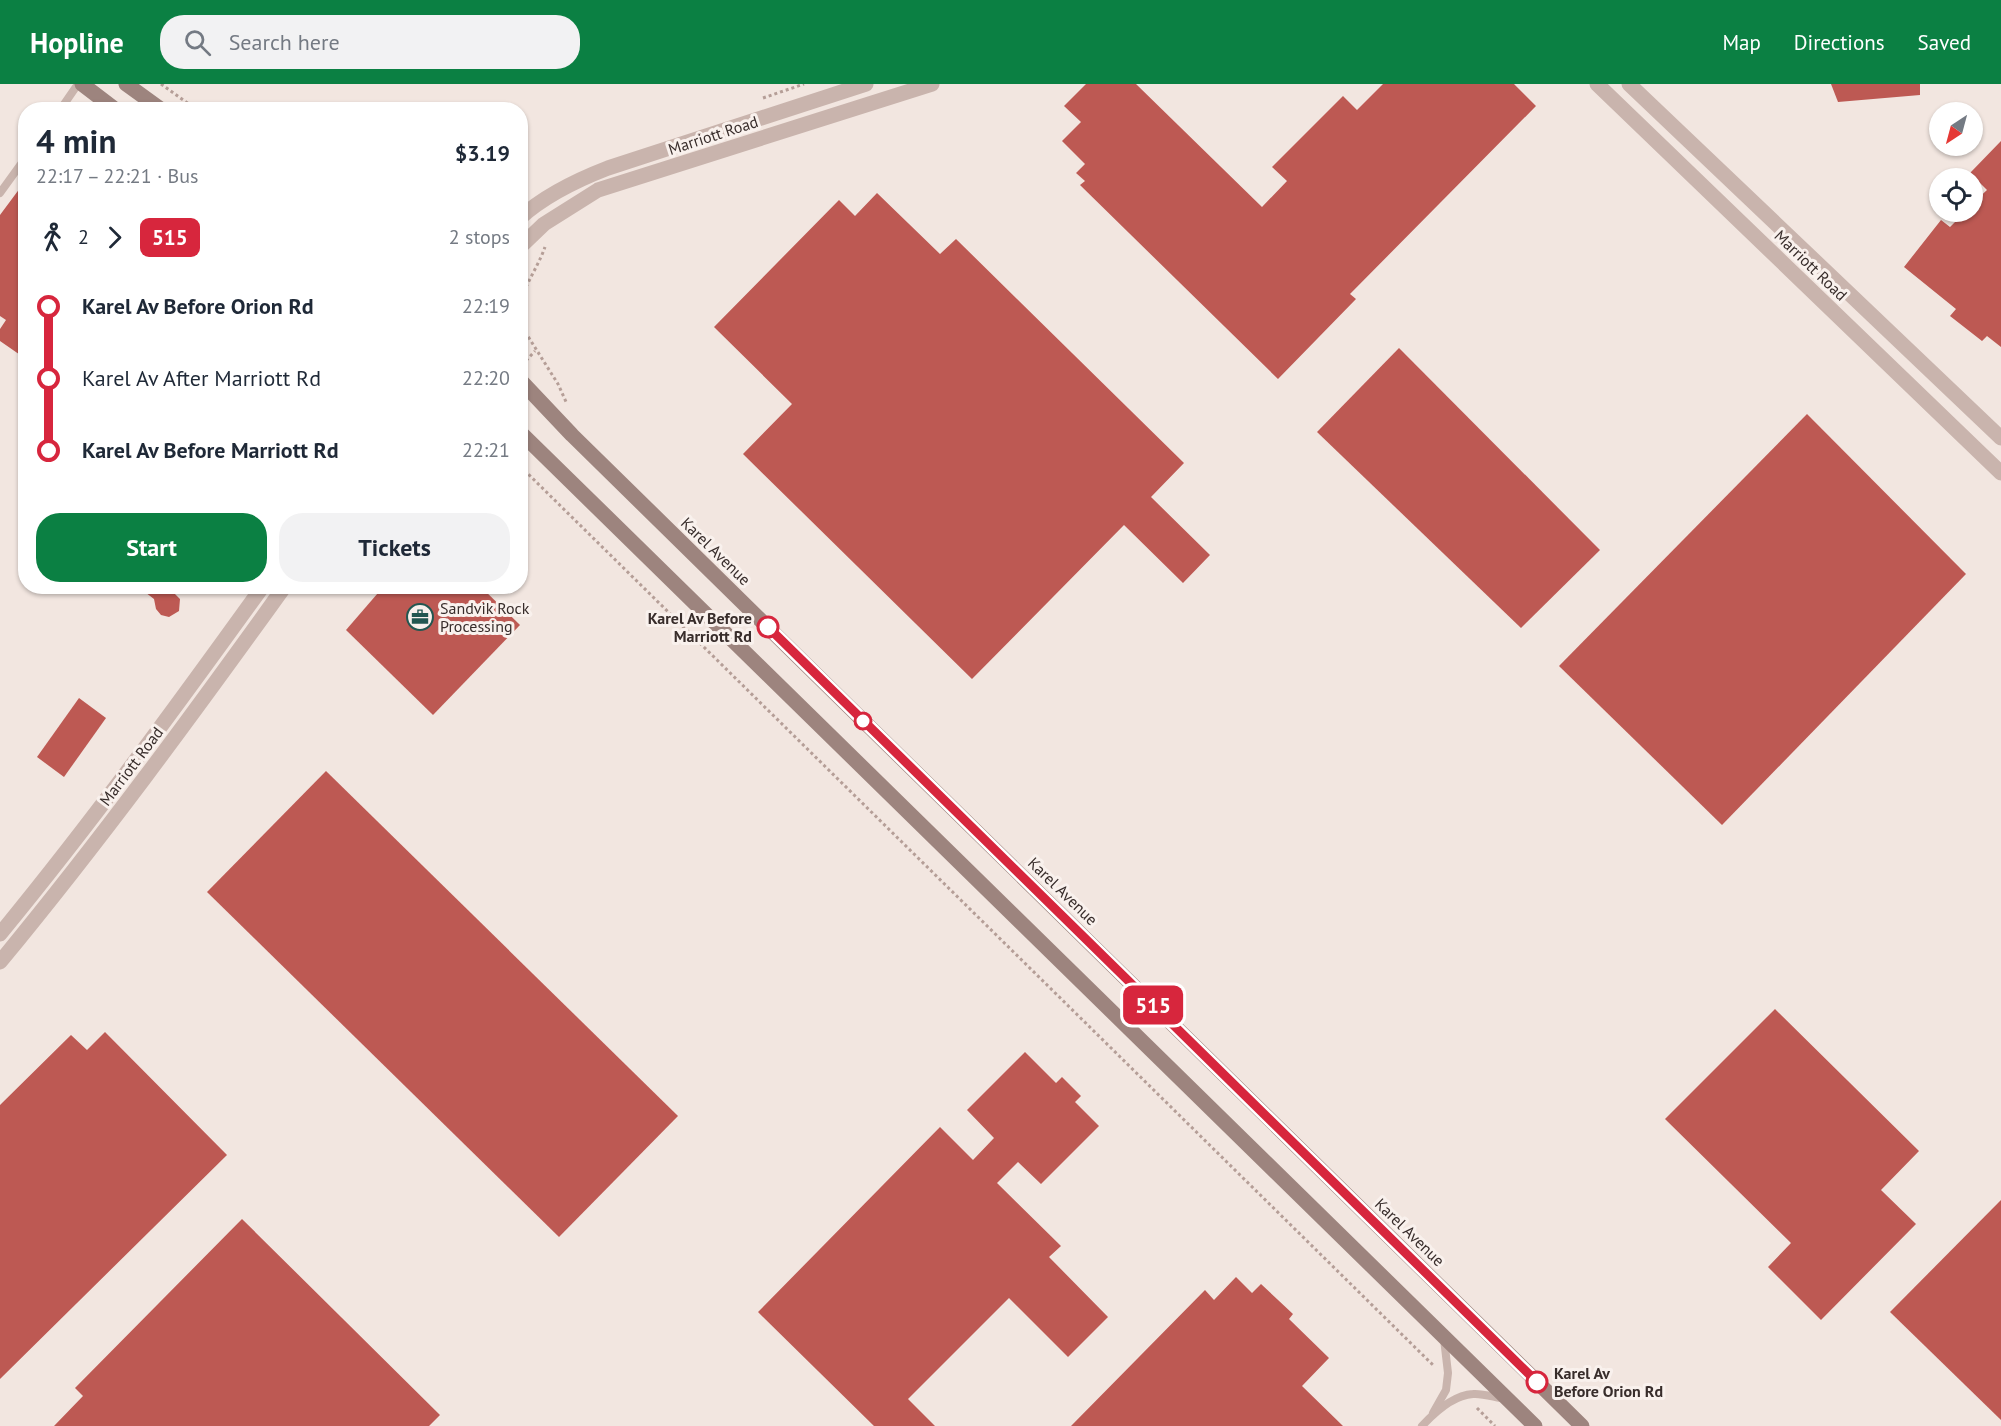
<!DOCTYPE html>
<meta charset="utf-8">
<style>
:root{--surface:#fff;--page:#f2f2f3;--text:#1f2937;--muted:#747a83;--accent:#0b8043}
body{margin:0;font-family:"PT Sans",sans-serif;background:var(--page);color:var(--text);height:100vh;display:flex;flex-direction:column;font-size:22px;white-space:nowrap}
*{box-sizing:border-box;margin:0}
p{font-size:20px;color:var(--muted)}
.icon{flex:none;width:33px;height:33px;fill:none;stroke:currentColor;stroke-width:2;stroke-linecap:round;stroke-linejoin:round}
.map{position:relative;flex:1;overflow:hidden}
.sheet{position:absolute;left:18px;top:18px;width:510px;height:492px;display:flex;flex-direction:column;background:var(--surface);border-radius:24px;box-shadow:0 2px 4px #0004}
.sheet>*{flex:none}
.badge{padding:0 12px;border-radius:9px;font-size:21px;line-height:39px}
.needle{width:39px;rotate:216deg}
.buttons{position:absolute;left:1929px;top:18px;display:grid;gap:12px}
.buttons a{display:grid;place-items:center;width:54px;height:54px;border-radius:50%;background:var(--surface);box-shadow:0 2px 4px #0004;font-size:30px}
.map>.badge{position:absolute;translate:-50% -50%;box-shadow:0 0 0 3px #fff}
.legs{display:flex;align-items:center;gap:9px;height:66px;padding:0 18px;font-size:20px}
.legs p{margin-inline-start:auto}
.head{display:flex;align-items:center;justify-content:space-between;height:102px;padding:0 18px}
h1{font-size:33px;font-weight:800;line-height:45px}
.button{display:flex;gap:12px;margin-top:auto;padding:12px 18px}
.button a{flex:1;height:69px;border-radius:24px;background:var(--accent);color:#fff;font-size:24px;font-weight:800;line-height:69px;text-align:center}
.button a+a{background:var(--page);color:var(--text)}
ul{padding:0 18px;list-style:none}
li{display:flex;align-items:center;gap:21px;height:72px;font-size:22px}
li i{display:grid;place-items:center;width:9px;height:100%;margin:0 8px;background:currentColor}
li i::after{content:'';width:15px;height:15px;margin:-8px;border:4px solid;border-radius:50%;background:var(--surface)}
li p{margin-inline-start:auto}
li:first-child i{background:linear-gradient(#0000 50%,currentColor 0)}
li:last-child i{background:linear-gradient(currentColor 50%,#0000 0)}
header{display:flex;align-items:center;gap:36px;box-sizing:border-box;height:84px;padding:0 30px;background:var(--accent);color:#fff}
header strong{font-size:28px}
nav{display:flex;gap:33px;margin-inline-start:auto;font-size:21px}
.search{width:420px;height:54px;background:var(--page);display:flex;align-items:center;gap:15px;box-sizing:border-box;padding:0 21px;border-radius:24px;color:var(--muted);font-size:22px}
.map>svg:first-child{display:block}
.building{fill:#bd5953}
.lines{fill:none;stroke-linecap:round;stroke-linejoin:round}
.path{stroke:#b59e97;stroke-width:3;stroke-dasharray:3 3;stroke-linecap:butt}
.service{stroke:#c9b4ad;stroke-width:8}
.minor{stroke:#c9b4ad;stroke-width:15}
.secondary{stroke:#9d847e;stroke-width:15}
.line-1-casing{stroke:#fff;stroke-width:14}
.line-1{stroke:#d7263d;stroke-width:9}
.stop-1-dot{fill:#fff;stroke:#d7263d;stroke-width:3}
.labels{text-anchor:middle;stroke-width:6;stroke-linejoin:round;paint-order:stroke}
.street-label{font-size:16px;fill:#382d2b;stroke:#f9f1ed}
.poi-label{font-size:16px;fill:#382d2b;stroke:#f9f1ed;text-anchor:start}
.stop-label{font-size:16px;font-weight:bold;fill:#382d2b;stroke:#f9f1ed;text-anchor:end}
</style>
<header>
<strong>Hopline</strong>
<div class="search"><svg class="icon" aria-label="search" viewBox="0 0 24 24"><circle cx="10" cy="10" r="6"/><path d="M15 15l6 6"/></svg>Search here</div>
<nav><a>Map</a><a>Directions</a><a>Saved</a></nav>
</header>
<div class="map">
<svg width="2001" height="1342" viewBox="0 0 2001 1342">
<rect width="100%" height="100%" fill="#f2e6e0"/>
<g class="building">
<path d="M1086 0H1136L1262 123 1287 97 1272 83 1343 12 1357 26 1383 0H1514L1536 22 1350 210 1356 215 1278 295 1080 101 1085 97 1076 89 1085 80 1062 57 1081 38 1064 22Z"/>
<path d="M1831 0H1920V11L1838 18Z"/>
<path d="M2001 57V263L1987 252 1982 257 1950 232 1956 225 1904 183 1941 136 1950 143 1965 128H1972V120L1987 106 1970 89Z"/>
<path d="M26 96V275L0 257V245L6 236 0 232V131Z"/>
<path d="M877 109 940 170 956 155 1184 379 1151 413 1210 471 1183 499 1124 441 972 595 743 370 792 320 714 243 839 116 855 132Z"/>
<path d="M1399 264 1600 466 1521 544 1317 348Z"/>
<path d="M1807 330 1966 490 1722 741 1559 582Z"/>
<path d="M137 502H167L180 515 179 527 169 533 161 531 156 525 154 515Z"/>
<path d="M384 502H480L520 541 433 631 346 546Z"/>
<path d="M79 614 106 634 64 693 37 673Z"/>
<path d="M326 687 678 1032 559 1153 207 808Z"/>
<path d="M1775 925 1919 1067 1881 1106 1916 1140 1821 1236 1768 1183 1791 1159 1665 1035Z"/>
<path d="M105 948 227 1071 0 1295V1021L71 951 87 966Z"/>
<path d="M1025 968 1056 999 1062 993 1081 1012 1075 1018 1099 1042 1041 1100 1018 1078 997 1099 1061 1162 1049 1173 1108 1233 1068 1273 1009 1214 908 1315 935 1342H874L758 1228 940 1043 973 1076 994 1054 967 1026Z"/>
<path d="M2001 1116V1336L1890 1228Z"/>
<path d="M242 1135 440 1331 429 1342H54L83 1312 75 1304Z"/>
<path d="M1236 1193 1252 1209 1261 1200 1293 1230 1289 1235 1329 1274 1302 1302 1343 1342H1071L1205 1206 1214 1216Z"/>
</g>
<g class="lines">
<g class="path">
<path d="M161 0 197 26"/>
<path d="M763 14 804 0"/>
<path d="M520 220C525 200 538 183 545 163"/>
<path d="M520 237 524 246 558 300 567 320"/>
<path d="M522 281 535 267"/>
<path d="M520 382 1434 1282"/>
<path d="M1477 1324 1495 1342"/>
</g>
<g class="service">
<path d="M60 26 78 0"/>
<path d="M0 109 26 73"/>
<path d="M1433 1329 1446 1306 1448 1289 1444 1255"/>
<path d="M1422 1342C1434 1329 1454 1311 1473 1310 1483 1309 1496 1314 1506 1315"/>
</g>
<g class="minor">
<path d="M1597 0 2001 389"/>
<path d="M1629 0 2001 354"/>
<path d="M520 134C545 111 577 96 608 84L866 0"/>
<path d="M520 163 544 140 598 106 932 0"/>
<path d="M0 850C92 738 178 620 263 502"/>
<path d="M0 878C100 757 193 630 285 502"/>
</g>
<g class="secondary">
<path d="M82 0 116 26"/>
<path d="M126 0 162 26"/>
<path d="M520 296 572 351 1582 1342"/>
<path d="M520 348 1535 1342"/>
</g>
</g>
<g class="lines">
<defs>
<path id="line-1" d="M768 543 1537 1298"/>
</defs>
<use href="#line-1" class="line-1-casing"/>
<use href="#line-1" class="line-1"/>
</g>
<defs>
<symbol id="office-ring" viewBox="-11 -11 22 22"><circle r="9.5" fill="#f9f1ed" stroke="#235751" stroke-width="1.5"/><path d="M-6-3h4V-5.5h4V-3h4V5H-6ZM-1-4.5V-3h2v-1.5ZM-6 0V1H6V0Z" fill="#235751"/></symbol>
</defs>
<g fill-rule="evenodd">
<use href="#office-ring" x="405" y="518" width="30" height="30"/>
</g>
<g class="stop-1-dot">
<circle cx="768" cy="543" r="10"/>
<circle cx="863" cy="637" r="8"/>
<circle cx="1537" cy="1298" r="10"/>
</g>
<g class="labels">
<g class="street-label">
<text transform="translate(713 51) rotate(-18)" y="6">Marriott Road</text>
<text transform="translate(1811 181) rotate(44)" y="6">Marriott Road</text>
<text transform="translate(716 467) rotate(44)" y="6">Karel Avenue</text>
<text transform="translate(131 682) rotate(-53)" y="6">Marriott Road</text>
<text transform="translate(1063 807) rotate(44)" y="6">Karel Avenue</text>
<text transform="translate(1410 1148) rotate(44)" y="6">Karel Avenue</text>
</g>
<g class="poi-label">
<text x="440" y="530">Sandvik Rock<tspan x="440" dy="18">Processing</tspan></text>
</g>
<g class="stop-label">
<text x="752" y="540">Karel Av Before<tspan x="752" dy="18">Marriott Rd</tspan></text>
<text x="1554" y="1295" text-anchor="start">Karel Av<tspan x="1554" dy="18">Before Orion Rd</tspan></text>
</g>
</g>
</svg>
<div class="buttons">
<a><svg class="needle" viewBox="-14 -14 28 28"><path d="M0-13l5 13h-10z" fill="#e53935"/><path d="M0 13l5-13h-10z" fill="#747a83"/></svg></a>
<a><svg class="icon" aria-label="locate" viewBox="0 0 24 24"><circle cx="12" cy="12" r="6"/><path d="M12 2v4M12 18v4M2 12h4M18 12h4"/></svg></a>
</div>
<b class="badge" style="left:1153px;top:921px;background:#d7263d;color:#fff">515</b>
<section class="sheet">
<div class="head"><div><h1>4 min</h1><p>22:17 – 22:21 · Bus</p></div><b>$3.19</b></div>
<div class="legs"><svg class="icon" aria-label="walk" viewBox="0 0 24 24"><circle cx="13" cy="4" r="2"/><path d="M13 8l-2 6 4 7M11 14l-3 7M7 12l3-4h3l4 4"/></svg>2<svg class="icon" aria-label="forward" viewBox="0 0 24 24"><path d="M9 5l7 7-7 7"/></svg><b class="badge" style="background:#d7263d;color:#fff">515</b><p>2 stops</p></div>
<ul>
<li><i style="color:#d7263d"></i><b>Karel Av Before Orion Rd</b><p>22:19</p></li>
<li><i style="color:#d7263d"></i><span>Karel Av After Marriott Rd</span><p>22:20</p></li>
<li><i style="color:#d7263d"></i><b>Karel Av Before Marriott Rd</b><p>22:21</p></li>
</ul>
<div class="button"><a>Start</a><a>Tickets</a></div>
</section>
</div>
